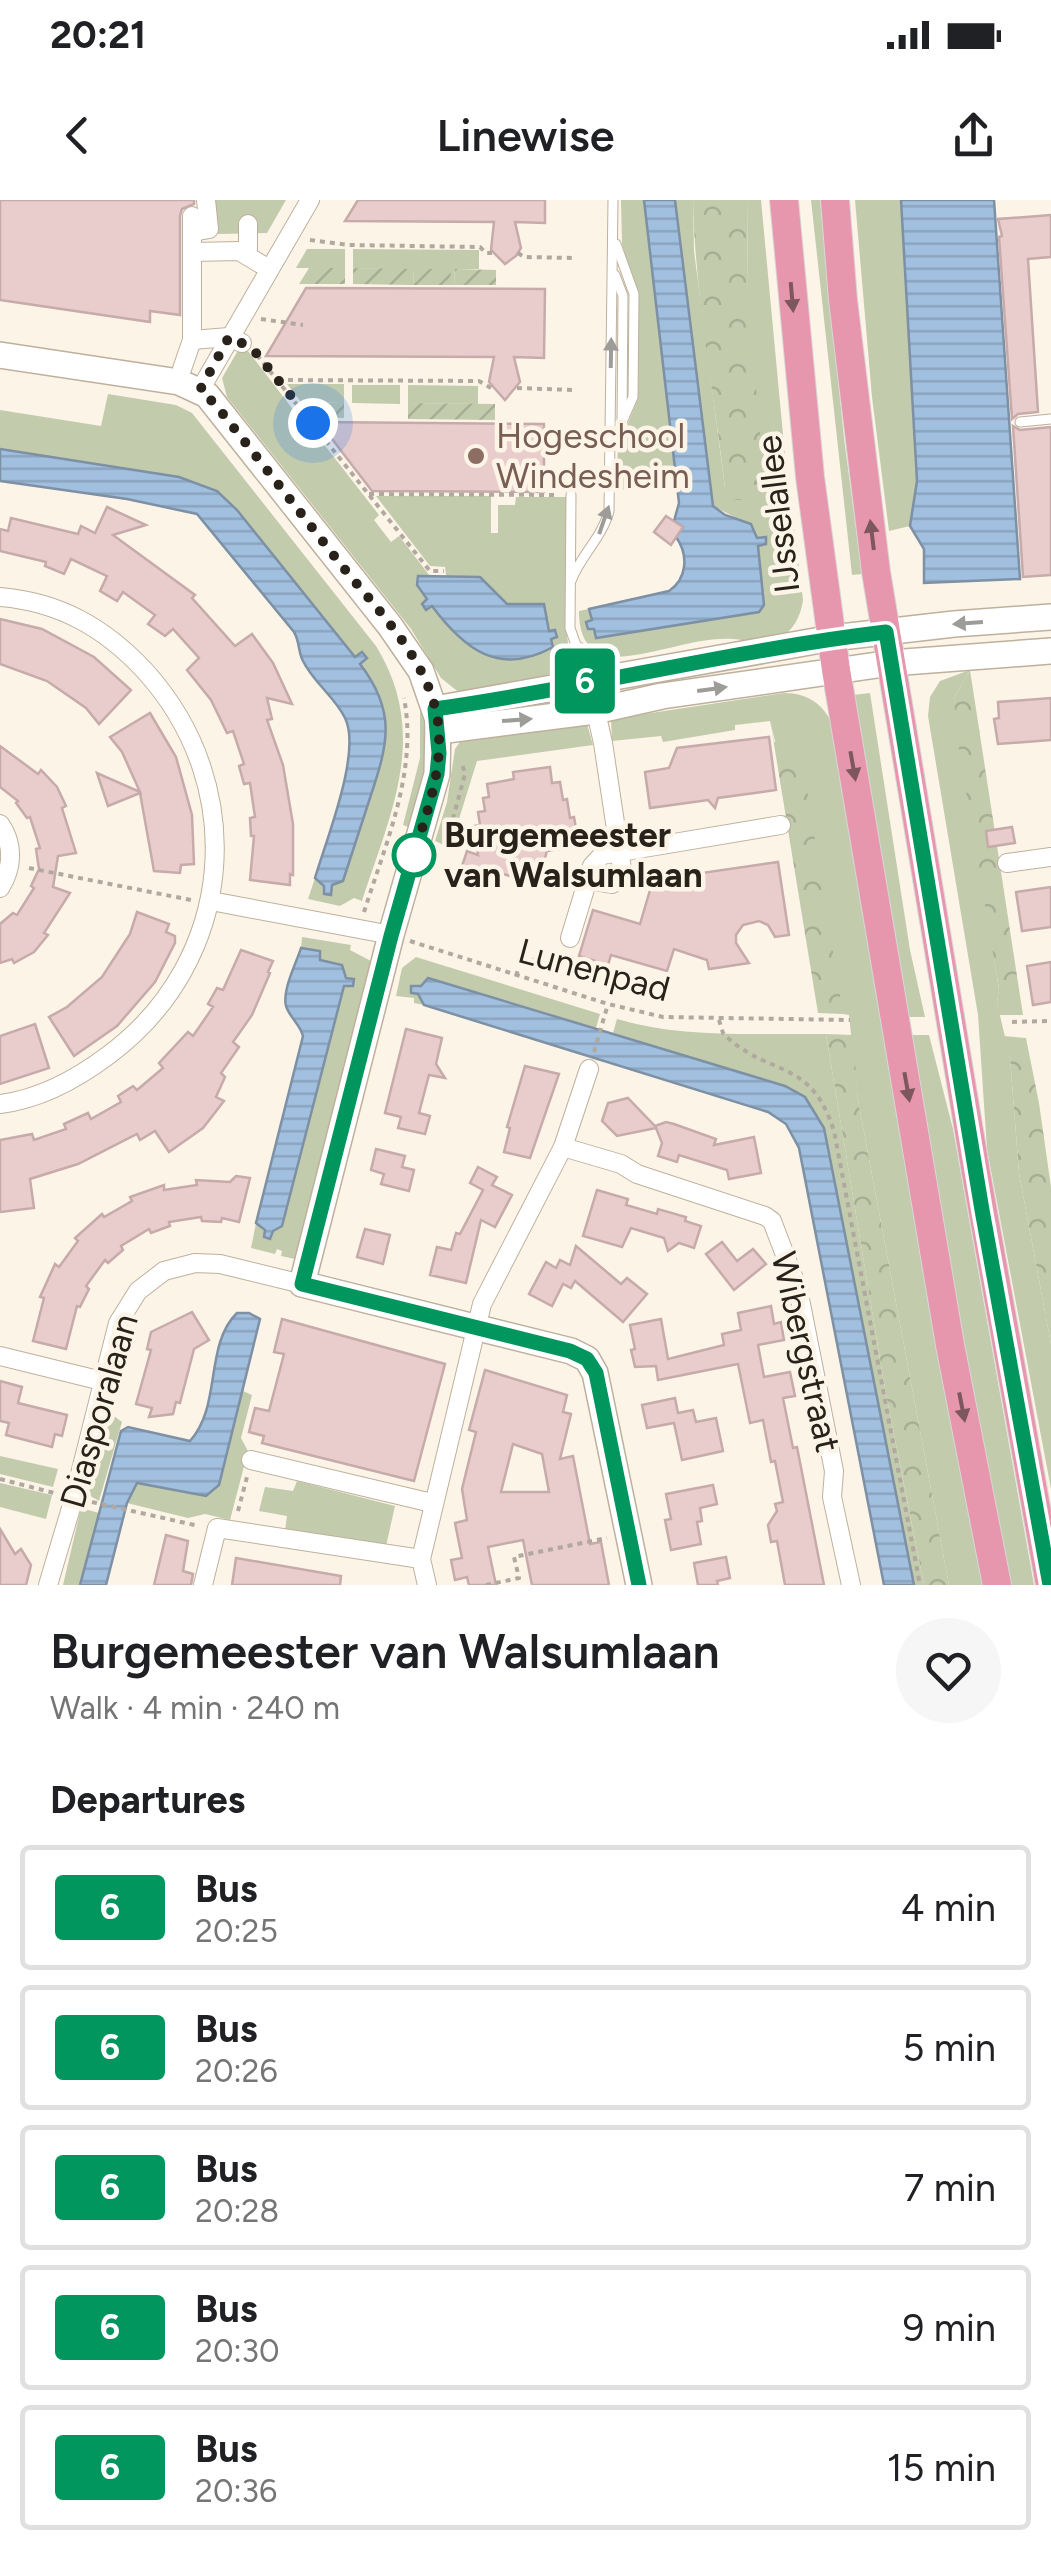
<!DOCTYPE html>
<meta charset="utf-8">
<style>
:root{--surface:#fff;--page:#f6f6f6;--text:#202124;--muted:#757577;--line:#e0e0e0}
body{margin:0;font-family:Figtree,sans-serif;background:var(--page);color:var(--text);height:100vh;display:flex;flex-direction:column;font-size:38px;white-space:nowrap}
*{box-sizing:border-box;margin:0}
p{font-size:32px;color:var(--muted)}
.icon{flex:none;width:55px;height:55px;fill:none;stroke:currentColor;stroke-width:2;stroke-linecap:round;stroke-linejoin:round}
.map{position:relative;height:1385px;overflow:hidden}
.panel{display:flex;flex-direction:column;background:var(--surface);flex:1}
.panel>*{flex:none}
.badge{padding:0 20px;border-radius:8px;font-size:35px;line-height:65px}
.you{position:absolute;width:50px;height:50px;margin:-25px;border:8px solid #fff;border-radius:50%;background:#1a73e8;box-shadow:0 0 0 15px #1a73e833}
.map>.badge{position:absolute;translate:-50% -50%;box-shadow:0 0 0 5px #fff}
h2{padding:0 50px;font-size:38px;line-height:90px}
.round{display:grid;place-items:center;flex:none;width:105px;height:105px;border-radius:52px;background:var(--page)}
.head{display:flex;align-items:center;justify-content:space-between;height:170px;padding:0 50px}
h1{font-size:48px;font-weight:600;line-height:75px}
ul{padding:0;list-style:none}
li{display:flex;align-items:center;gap:30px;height:125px;margin:0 20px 15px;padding:0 30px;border:5px solid var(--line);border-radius:10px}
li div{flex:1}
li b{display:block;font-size:38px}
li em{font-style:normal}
li .badge{min-width:110px;font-weight:700;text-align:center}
.status{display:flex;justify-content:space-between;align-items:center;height:70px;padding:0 50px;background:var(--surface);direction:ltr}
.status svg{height:28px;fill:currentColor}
header{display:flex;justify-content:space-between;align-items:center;height:130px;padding:0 50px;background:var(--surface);font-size:45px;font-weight:600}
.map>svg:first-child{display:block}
.green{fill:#c3cbad}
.forest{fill:url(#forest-crowns)}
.garden{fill:url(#garden-furrows)}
.water{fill:url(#water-rules);stroke:#7d90a4;stroke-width:2.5}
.building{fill:#e9cdcc;stroke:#c6abaa;stroke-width:2.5;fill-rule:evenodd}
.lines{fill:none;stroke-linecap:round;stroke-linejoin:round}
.lane-casing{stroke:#beb09c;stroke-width:11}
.street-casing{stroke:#beb09c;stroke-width:20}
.secondary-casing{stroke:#beb09c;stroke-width:28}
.primary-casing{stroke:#d8d7d6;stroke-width:30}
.path{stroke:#b1a99f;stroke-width:4;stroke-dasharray:5 5;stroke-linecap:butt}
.lane{stroke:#fff;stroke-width:9}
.street{stroke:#fff;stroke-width:18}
.secondary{stroke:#fff;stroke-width:25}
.primary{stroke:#e697ae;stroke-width:28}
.oneway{fill:#7d575d}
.oneway2{fill:#9e9c98}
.line-casing{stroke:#fff;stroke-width:22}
.line{stroke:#00965e;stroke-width:15}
.walk{stroke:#28221b;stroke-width:10;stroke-dasharray:0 18}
.education-dot{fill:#8d6e63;stroke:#fdf4e8;stroke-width:4}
.stop-dot{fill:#fff;stroke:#00965e;stroke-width:5}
.labels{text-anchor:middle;stroke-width:9;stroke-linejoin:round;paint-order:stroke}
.education-label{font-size:35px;fill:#785e54;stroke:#fdf4e8;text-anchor:start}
.street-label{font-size:35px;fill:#28221b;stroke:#fdf4e8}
.stop-label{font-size:35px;font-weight:bold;fill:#28221b;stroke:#fdf4e8;text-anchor:start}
</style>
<div class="status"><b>20:21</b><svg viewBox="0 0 49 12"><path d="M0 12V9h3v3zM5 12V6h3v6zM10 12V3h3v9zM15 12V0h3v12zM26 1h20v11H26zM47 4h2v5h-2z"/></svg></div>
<header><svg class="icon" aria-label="back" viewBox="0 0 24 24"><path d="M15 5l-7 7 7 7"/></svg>Linewise<svg class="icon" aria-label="share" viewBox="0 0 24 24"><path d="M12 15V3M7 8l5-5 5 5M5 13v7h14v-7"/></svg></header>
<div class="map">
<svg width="1051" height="1385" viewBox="0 0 1051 1385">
<defs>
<pattern id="forest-crowns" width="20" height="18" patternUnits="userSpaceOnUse" patternTransform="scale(2.5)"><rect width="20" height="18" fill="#c3cbad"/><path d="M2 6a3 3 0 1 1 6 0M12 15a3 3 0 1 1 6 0" fill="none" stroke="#a8ae94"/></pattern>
<pattern id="garden-furrows" width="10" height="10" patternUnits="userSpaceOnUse" patternTransform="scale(2.5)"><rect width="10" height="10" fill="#c3cbad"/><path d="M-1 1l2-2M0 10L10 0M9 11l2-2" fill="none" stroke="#a8ae94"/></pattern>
<pattern id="water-rules" width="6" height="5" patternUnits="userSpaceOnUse" patternTransform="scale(2.5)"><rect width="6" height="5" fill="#a1bfde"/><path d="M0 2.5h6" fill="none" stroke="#8ba4be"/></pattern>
</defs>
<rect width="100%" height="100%" fill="#fdf4e8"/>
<g class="green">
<path d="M214 0H286L267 33 218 34Z"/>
<path d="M621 0H644L678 286 616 290 618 247 638 199 639 100 622 44Z"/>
<path d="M675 0H693L694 51 725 288 748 93 747 0H761L785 256 803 400C801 415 794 431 779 438 762 446 750 440 732 439 691 437 648 459 606 457 585 449 579 433 579 411L589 409 592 420 586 423 588 429 593 428 595 438 764 405 754 327 713 306Z"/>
<path d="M811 0H820L844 238 862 374 852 375Z"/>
<path d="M855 0H901L917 281 910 326 889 331 872 197Z"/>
<path d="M307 49H345V68H296Z"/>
<path d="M353 49 479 50V69H455L454 85H450V69H414L413 85H410V70L353 68Z"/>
<path d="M240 147 248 151 298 216H302L379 315 374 320 391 342 399 336 430 376H418L417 385 428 399 422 404 432 405 497 459 521 457 556 437 555 430 550 431 548 419 507 404 480 377 446 376 445 367 430 366 376 296H491V333H498V305H515L516 297H566V429L573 476 461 494 441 478 411 429 227 197 222 178Z"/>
<path d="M287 184H344V203L301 202Z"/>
<path d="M352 185H400V204L352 203Z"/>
<path d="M408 185 478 186V204L408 203Z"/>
<path d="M108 194 176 205 192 213 376 446C430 534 391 612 362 701L354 698 340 706 308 699 315 678 331 694 371 478 360 464 366 459 356 457 237 310 217 291 179 277 0 249V210L101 226Z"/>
<path d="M970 470 954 498 999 790 997 803 1010 858 1019 973 1051 1144V1289L987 949 978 815 928 516 930 497 940 481Z"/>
<path d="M784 493C809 493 824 505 834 527L854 664 985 1385H949L858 900 849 815 843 814 770 521 735 525V530L663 542 661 536 612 541 611 519Z"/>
<path d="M870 493 910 750 925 817H908L853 495Z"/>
<path d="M420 503C436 543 422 588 411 628L403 625 420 558Z"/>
<path d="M587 524 593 545 477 561 450 648 435 641 447 602 455 549 462 539Z"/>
<path d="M302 737 351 745 350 750 371 761 295 1059 281 1056 282 1051 277 1049 275 1054 251 1048 256 1023 271 1038 344 785 353 786 354 780C341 776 334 762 320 760L319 751 301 748Z"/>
<path d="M416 757 600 814 596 828 433 779 421 786H412L424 805 414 803V798L396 796 402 768Z"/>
<path d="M617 819C685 839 756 833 826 834L885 1189 924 1385H914L824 928 785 886 613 833Z"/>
<path d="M911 835H929L953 929 1034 1385H1009L926 938Z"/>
<path d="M243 1191 252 1195 241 1238 248 1251 230 1320 205 1314 188 1318 127 1303 137 1282 206 1295 219 1284Z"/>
<path d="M107 1203 114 1205V1216L122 1222 99 1301 87 1294Z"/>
<path d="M0 1256 58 1269 53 1287 0 1274Z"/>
<path d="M297 1281 395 1306 386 1346 285 1330 287 1316 259 1311 265 1287 293 1291Z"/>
<path d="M0 1283 52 1295 46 1319 0 1307Z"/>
<path d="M81 1308 99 1313 80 1385H63Z"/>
</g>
<g class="forest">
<path d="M693 0H747L748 93 765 289 751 301 729 299 725 288C714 192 695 97 693 0Z"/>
<path d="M970 470 1023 815H999L997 803 999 789 957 538 954 498Z"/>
<path d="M770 520 774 542 799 539 843 814 818 813Z"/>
<path d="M826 834 853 835 858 900 949 1385H924L885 1189Z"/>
<path d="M1003 836 1026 838 1039 903 1051 987V1144L1019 973 1010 858Z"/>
</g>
<g class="garden">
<path d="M309 68H345V84H299Z"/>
<path d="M353 68 410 69V85L353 84Z"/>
<path d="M414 69H451L450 85H413Z"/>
<path d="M455 69 496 70V85H454Z"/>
<path d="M301 202 344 203V218L313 217Z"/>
<path d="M408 203 495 204V220L408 219Z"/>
</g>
<g class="water">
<path d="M644 0H675L713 306 725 315 751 324 757 338 766 337V344L758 346 764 405 759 412 596 438 594 429H588L586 422 592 420 589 409 669 391C687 379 689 355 676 337L683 327 674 321 679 303Z"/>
<path d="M901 0H994L1020 379 924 383V349L910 326 917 281Z"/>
<path d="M0 249 179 277 217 291 237 310 355 457 362 452 367 458 360 464C397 512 388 544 370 598 361 625 352 653 343 681L332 685 331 695 324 694V686L315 678C326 640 362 552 345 518 335 497 313 482 303 461 298 452 300 442 294 432L197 314 127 299 0 281Z"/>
<path d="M418 376 480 377 507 404H544L549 431 555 430 557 437 551 439 553 447C499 477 464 449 432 406L426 410 422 404 427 399 417 385Z"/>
<path d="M301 748 320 751V760L342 765 346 778 354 779 353 786H344L282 1026 273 1031 270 1039 264 1037 265 1030 256 1023 303 836C300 824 290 818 286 806 282 790 296 764 301 748Z"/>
<path d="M428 778 785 886 805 897 824 928 914 1385H884L799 948 786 924 768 912 424 805 418 794 411 793V786H421Z"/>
<path d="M237 1113H249L260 1119 219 1285 206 1296 137 1283 127 1303 106 1385H80L121 1231 128 1227 190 1241C222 1206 204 1145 237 1113Z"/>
</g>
<g class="building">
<path d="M0 0H194V4L182 9 180 16V115L150 111V122L0 100Z"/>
<path d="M358 0H545V23L515 22 521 48 516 56 505 64 491 50 494 22 345 21Z"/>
<path d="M1051 15V57L1028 59 1038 212 1018 214 1012 219 999 37 1002 36 998 19Z"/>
<path d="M306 88 545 89 544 158 514 157 520 182 505 200 489 182 494 157 266 156Z"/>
<path d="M319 222 544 224V292L372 291Z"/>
<path d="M1013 226 1020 230 1051 227V375L1023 377Z"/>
<path d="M107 307 146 325 113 335 195 395 192 398 235 446 252 434 273 463 292 504 267 498 272 519 267 520 283 565 293 624V675L290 674V685L250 680 254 636H251L250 618 255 617 250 583 244 584 239 566 244 564 233 531 227 533 211 500 187 470 199 458 173 429 165 436 148 424 155 415 123 392 117 401 100 391 107 376 71 359 64 374 45 366 46 362 0 351V329L8 331 11 318 78 334 81 326 95 333Z"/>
<path d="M666 316 683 327 671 345 654 332Z"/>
<path d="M0 419 42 429 94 457 131 490 99 524 86 508 47 481 0 464Z"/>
<path d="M1051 498V540L998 544 994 519 999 518 998 502Z"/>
<path d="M150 513 176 557 192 615 194 664 181 665 180 673 154 671 140 593 108 606 97 573 140 592 122 552 110 537Z"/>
<path d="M769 537 776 590 718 598 715 608 708 600 650 608 645 572 669 568 677 548Z"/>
<path d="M0 546 38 574 41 570 57 587 66 606 62 608 76 653 58 656 53 687 70 693 44 733 48 735 34 752 14 763 12 759 0 763V724L13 713 17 715 34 688 31 686 39 669 36 649 40 648 30 617 27 618 16 603 18 601 0 587Z"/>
<path d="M550 567 552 583 560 582 563 600 567 599 570 618 574 617 578 640 569 642 570 648 547 651 537 685 482 667 480 672 462 666 467 651 478 655 474 626 480 625 478 612 485 611 483 598 489 597 487 584 514 579 513 572Z"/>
<path d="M1012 627 1015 643 988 647 986 631Z"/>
<path d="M778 662 789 735 775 737 768 725 759 721 743 725 736 735V743L749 763 709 769 707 760 674 749 667 771 611 755 608 765 579 756 593 710 640 724 653 680Z"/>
<path d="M1051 687V727L1022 731 1016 692Z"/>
<path d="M137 712 169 724 166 732 175 736V743L155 782 117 826 74 856 49 817 67 807 102 777 130 734Z"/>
<path d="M241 750 273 761 268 772 270 773 252 815 233 842 239 847 221 873 225 877 216 897 224 901 203 928 169 952 155 931 140 940 137 934 78 964 30 979 34 1008 0 1012V940L32 934 34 940 66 929 64 924 88 913 91 919 121 902 118 896 133 886 137 890 163 868 159 863 188 832 193 836 213 807 208 804 217 788 223 790Z"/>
<path d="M1051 762V802L1033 805 1027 766Z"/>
<path d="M35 824 49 868 0 884V836Z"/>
<path d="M406 829 442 838 436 864 445 878 429 875 419 913 430 916 425 934 398 928 401 917 385 913Z"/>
<path d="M525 866 559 874 530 958 504 952 510 928 507 927Z"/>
<path d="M628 898 655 926 666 922 674 924 716 939 714 945 754 937 761 973 729 979 727 970 679 955 677 962 658 956 662 943 656 928 617 936 602 921 608 903Z"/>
<path d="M376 949 405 956 402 967 414 970 409 991 381 984 384 974 371 970Z"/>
<path d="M478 967 497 977 492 985 512 995 495 1027 481 1020 466 1083 430 1075 437 1047 451 1050 456 1033 460 1034 483 990 470 983Z"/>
<path d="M236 976 250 978 239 1022 222 1018 221 1022 202 1021 201 1017 169 1022 170 1026 151 1033 149 1029 121 1046 123 1050 108 1063 105 1060 86 1086 89 1089 80 1107 77 1106 66 1149 33 1141 44 1098 40 1097 55 1064 59 1067 78 1041 75 1038 102 1014 104 1017 132 1001 130 997 164 985V990L197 985 196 980 230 982Z"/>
<path d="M597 990 628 999 626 1005 657 1014 658 1009 686 1017 685 1021 701 1026 694 1048 679 1043 668 1051 664 1038 631 1028 622 1047 583 1036Z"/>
<path d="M365 1029 390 1035 383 1064 357 1057Z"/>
<path d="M722 1042 737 1061 753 1049 766 1064 734 1090 706 1054Z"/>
<path d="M576 1046 621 1084 627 1078 647 1094 623 1122 575 1081 571 1088 563 1084 552 1106 529 1094 546 1062 556 1068 560 1060 570 1065Z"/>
<path d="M771 1106 774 1124 781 1122 784 1140 758 1145 764 1177 790 1172 795 1196 783 1198 793 1248 797 1247 824 1385H785L777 1341 771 1342 768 1325 777 1311 775 1304 783 1302 775 1261 771 1262 763 1220 750 1223 738 1164 658 1180 656 1166 635 1167 631 1150 635 1149 630 1125 661 1119 668 1159 724 1145 722 1134 741 1130 738 1113Z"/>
<path d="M192 1112 209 1140 194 1149 180 1203 176 1202 173 1214 149 1217 152 1208 136 1204 151 1150 147 1149 151 1132Z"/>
<path d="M282 1119 445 1164 414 1281 262 1243 264 1236 249 1232 255 1208 269 1211 284 1154 274 1152Z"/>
<path d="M485 1170 567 1195 563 1212 571 1214 560 1259 573 1256 590 1344 601 1342 609 1385H532L523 1340 488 1347 496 1385H469L467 1377 455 1380 451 1360 462 1358 455 1323 467 1320 462 1289 476 1232 469 1230ZM513 1244 542 1254 549 1292H501Z"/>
<path d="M0 1181 22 1187 18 1203 67 1215 62 1236 55 1234 52 1247 6 1235 9 1223 0 1221Z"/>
<path d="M675 1198 678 1213 693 1210 696 1222 716 1218 723 1251 682 1260 674 1223 647 1228 642 1205Z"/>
<path d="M713 1285 717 1304 700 1308 702 1321 697 1322 701 1344 671 1350 665 1320 671 1319 666 1294Z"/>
<path d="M0 1329 15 1354 21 1349 31 1365 26 1385H0Z"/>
<path d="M166 1335 188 1341 183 1371 193 1374 191 1385H154Z"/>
<path d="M726 1357 730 1378 717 1381 718 1385H698L694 1363Z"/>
<path d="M236 1358 341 1376 340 1385H232Z"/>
</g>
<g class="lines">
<defs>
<g id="lane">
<path d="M615 75 623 96 622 223"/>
<path d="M1020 222 1051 219"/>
<path d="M612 245 633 197 634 94 616 44"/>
<path d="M571 295 570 428 588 479"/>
<path d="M571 381C580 356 602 338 609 311L613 0"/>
<path d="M579 447 596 461 618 468"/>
</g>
<g id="street">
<path d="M248 24V56"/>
<path d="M193 32 209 29 206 0"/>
<path d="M193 52 239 51 269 69"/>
<path d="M192 140 229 137 242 143"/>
<path d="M182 169 192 140V16"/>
<path d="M200 190 310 0"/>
<path d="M0 397C60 402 105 428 145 471 250 587 235 760 110 854 77 879 41 899 0 904"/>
<path d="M0 624C14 644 13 668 0 688"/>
<path d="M1007 663 1051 657"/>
<path d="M587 680 612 684 620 678 622 669 603 543 589 481"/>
<path d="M211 701 391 735"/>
<path d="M570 738 592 666 602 655 781 625"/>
<path d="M563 947 621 964 637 974 765 1016 772 1021 798 1089 834 1271 832 1297 851 1385"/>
<path d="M0 1156 102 1181"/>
<path d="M251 1260 432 1303"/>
<path d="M48 1385 74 1298 118 1123 138 1091 164 1071 195 1063 220 1064 302 1084"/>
<path d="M203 1385 217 1328 421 1359"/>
<path d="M427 1385 421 1359 482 1104 563 947 589 869"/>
</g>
<g id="secondary">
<path d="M0 155 179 182 207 195 390 426 421 471 438 520 437 574 391 735 302 1084 571 1151 587 1159 595 1173 639 1385"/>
<path d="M435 509 832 438 954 424 1051 417"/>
<path d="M439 531 595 511 662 496 891 463 1051 451"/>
</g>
<g id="primary">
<path d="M784 0 810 277 836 470 950 1145 997 1385"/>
<path d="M835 0 843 100 876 372 976 973 1050 1385"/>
</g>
</defs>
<use href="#lane" class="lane-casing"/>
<use href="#street" class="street-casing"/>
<use href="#secondary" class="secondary-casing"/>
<use href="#primary" class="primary-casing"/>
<g class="path">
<path d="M310 40 349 45 480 47 486 53H492"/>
<path d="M518 53 524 57 574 58"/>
<path d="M261 119 303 125"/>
<path d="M257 155 430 371H444"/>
<path d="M278 180 479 181 491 188"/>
<path d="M517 188 573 190"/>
<path d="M369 294 555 295"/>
<path d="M445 648 465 574 462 563"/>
<path d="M29 668 191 700"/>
<path d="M364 712C386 642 418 571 404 498"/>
<path d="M410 741 608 804 663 817 850 820"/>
<path d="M516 776 522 757 550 765 559 762 564 756"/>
<path d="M719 820 723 833 730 840C775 877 811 860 834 931L920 1385"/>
<path d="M1012 822 1051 821"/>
<path d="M594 852 608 804"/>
<path d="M0 1279 58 1294"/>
<path d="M92 1302 199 1326"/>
<path d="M238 1311 247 1277"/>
<path d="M486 1385 519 1378 514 1357 607 1338"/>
</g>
<use href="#lane" class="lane"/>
<use href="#street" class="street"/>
<use href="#secondary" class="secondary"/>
<use href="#primary" class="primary"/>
</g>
<defs><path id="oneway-solid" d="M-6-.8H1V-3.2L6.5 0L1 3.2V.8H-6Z" transform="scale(2.5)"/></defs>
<g class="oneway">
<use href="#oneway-solid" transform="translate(792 97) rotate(85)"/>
<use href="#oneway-solid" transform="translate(872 335) rotate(-97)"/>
<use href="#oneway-solid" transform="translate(853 566) rotate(80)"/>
<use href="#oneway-solid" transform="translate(907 887) rotate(80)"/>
<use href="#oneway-solid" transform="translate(962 1207) rotate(79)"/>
</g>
<g class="oneway2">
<use href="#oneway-solid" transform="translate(611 153) rotate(-89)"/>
<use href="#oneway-solid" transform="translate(604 320) rotate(-71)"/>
<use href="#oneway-solid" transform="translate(968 423) rotate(176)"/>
<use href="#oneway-solid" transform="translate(712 489) rotate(-8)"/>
<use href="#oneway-solid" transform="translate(517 520) rotate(-4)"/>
</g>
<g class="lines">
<defs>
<path id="line" d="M639 1385 596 1173 587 1159 570 1151 302 1084 391 736 437 574 439 553 435 509C586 488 734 450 886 432L982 1010 1050 1385"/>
</defs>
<use href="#line" class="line-casing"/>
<use href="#line" class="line"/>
<path class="walk" d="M313 223 252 148 229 137 200 190 215 204C256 256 297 308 338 361 376 409 430 460 438 523 444 572 424 619 411 665L414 655"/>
</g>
<circle class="education-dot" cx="476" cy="256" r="10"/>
<circle class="stop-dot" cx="414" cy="655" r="20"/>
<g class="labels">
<g class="education-label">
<text x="496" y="248">Hogeschool<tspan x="496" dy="40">Windesheim</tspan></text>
</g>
<g class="street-label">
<text transform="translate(778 314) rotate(-97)" y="12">IJsselallee</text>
<text transform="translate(594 770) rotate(15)" y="12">Lunenpad</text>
<text transform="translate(806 1152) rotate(77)" y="12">Wibergstraat</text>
<text transform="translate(99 1211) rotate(-74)" y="12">Diasporalaan</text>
</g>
<g class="stop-label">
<text x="444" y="647">Burgemeester<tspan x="444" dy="40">van Walsumlaan</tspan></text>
</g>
</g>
</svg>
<div class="you" style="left:313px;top:223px"></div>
<b class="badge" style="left:585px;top:481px;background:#00965e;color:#fff">6</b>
</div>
<section class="panel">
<div class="head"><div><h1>Burgemeester van Walsumlaan</h1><p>Walk · 4 min · 240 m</p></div><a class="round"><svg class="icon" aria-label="heart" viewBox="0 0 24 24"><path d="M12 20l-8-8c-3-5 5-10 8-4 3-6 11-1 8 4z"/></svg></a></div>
<h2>Departures</h2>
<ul>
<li><span class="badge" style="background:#00965e;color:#fff">6</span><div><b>Bus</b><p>20:25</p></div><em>4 min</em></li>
<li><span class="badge" style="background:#00965e;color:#fff">6</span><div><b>Bus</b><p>20:26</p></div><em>5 min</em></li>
<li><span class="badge" style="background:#00965e;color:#fff">6</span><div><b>Bus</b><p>20:28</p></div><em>7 min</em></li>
<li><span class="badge" style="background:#00965e;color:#fff">6</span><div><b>Bus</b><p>20:30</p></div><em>9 min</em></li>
<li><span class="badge" style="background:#00965e;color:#fff">6</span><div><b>Bus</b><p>20:36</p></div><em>15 min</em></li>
</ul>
</section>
